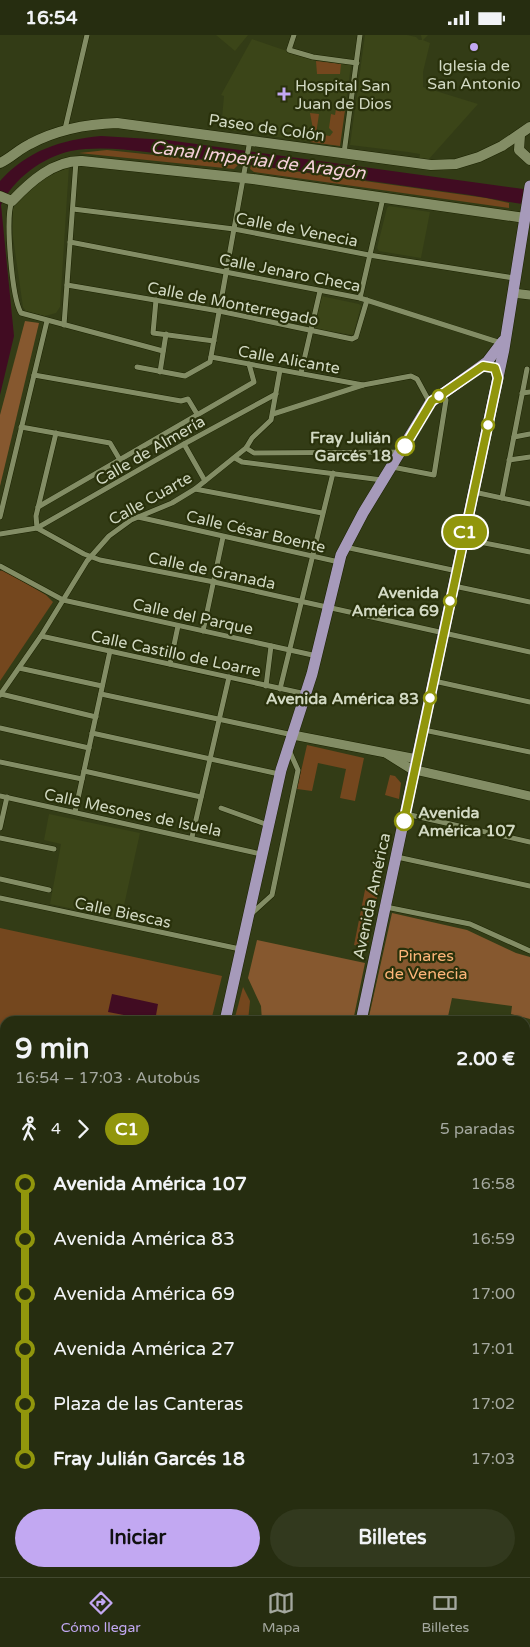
<!DOCTYPE html>
<html lang="es">
<meta charset="utf-8">
<style>
:root{--surface:#262d10;--page:#32391e;--text:#f1f3f6;--muted:#a4a89f;--line:#424930;--accent:#c2a8f2}
body{margin:0;font-family:"Varela Round",sans-serif;background:var(--page);color:var(--text);height:100vh;display:flex;flex-direction:column;font-size:19px;white-space:nowrap}
*{box-sizing:border-box;margin:0}
p{font-size:16px;color:var(--muted)}
.icon{flex:none;width:28px;height:28px;fill:none;stroke:currentColor;stroke-width:2;stroke-linecap:round;stroke-linejoin:round}
.map{position:relative;flex:1;overflow:hidden}
.drawer{position:absolute;left:0px;top:981px;width:530px;height:561px;display:flex;flex-direction:column;background:var(--surface);border-radius:15px 15px 0 0;box-shadow:0 1px 4px #0004,0 0 0 1px var(--line)}
.drawer>*{flex:none}
.badge{padding:0 10px;border-radius:16px;font-size:18px;line-height:32px}
.map>.badge{position:absolute;translate:-50% -50%;box-shadow:0 0 0 2px #fff}
.legs{display:flex;align-items:center;gap:8px;height:55px;padding:0 15px;font-size:16px}
.legs p{margin-inline-start:auto}
.headline{display:flex;align-items:center;justify-content:space-between;height:85px;padding:0 15px}
h1{font-size:28px;font-weight:700;line-height:38px}
.primary-button{display:flex;gap:10px;margin-top:auto;padding:10px 15px}
.primary-button a{flex:1;height:58px;border-radius:30px;background:var(--accent);color:#111;font-size:20px;font-weight:700;line-height:58px;text-align:center}
.primary-button a+a{background:var(--page);color:var(--text)}
ul{padding:0 15px;list-style:none}
li{display:flex;align-items:center;gap:18px;height:55px;font-size:19px}
li i{display:grid;place-items:center;width:8px;height:100%;margin:0 6px;background:currentColor}
li i::after{content:'';width:12px;height:12px;margin:-6px;border:4px solid;border-radius:50%;background:var(--surface)}
li p{margin-inline-start:auto}
li:first-child i{background:linear-gradient(#0000 50%,currentColor 0)}
li:last-child i{background:linear-gradient(currentColor 50%,#0000 0)}
.status{display:flex;justify-content:space-between;align-items:center;height:35px;padding:0 25px;background:var(--surface);direction:ltr}
.status svg{height:14px;fill:currentColor}
.dock{display:flex;justify-content:space-around;align-items:center;height:70px;border-top:1px solid var(--line);background:var(--surface);font-size:14px;color:var(--muted)}
.dock a{display:grid;justify-items:center;gap:2px}
.dock .current{color:var(--accent)}
.map>svg:first-child{display:block}
.built{fill:#3b4518}
.green{fill:#74471e}
.forest{fill:#86582f}
.water{fill:#410c22}
.lines{fill:none;stroke-linecap:round;stroke-linejoin:round}
.minor-casing{stroke:#1b2200;stroke-width:6}
.tertiary-casing{stroke:#1b2200;stroke-width:10}
.secondary-casing{stroke:#1b2200;stroke-width:11}
.primary-casing{stroke:#1b2200;stroke-width:12}
.trunk-casing{stroke:#1b2200;stroke-width:14}
.minor{stroke:#838d65;stroke-width:5}
.tertiary{stroke:#838d65;stroke-width:9}
.secondary{stroke:#838d65;stroke-width:10}
.primary{stroke:#a69aba;stroke-width:11}
.trunk{stroke:#b29ed6;stroke-width:12}
.line-1-casing{stroke:#fff;stroke-width:11}
.line-1{stroke:#91960c;stroke-width:8}
.poi-dot{fill:#c2a8f2;stroke:#29310b;stroke-width:2}
.stop-1-dot{fill:#fff;stroke:#91960c;stroke-width:2.5}
.labels{text-anchor:middle;stroke-width:4.5;stroke-linejoin:round;paint-order:stroke}
.poi-label{font-size:16px;fill:#d2d9c3;stroke:#29310b}
.street-label{font-size:16px;fill:#d2d9c3;stroke:#29310b}
.stop-label{font-size:16px;font-weight:bold;fill:#d2d9c3;stroke:#29310b;text-anchor:end}
.park-label{font-size:16px;fill:#fdb579;stroke:#29310b}
.water-label{font-size:18px;font-style:italic;fill:#f6d0da;stroke:#29310b}
</style>
<div class="status"><b>16:54</b><svg viewBox="0 0 49 12"><path d="M0 12V9h3v3zM5 12V6h3v6zM10 12V3h3v9zM15 12V0h3v12zM26 1h20v11H26zM47 4h2v5h-2z"/></svg></div>
<div class="map">
<svg width="530" height="1542" viewBox="0 0 530 1542">
<rect width="100%" height="100%" fill="#333c16"/>
<g class="built">
<path d="M216 0H248L235 16Z"/>
<path d="M365 0H407L416 2 419 5H422L421 0H428L423 5 430 8 423 37V52L478 69 428 125H419L420 119 408 117 350 110Z"/>
<path d="M252 4 313 25 351 30 340 111 221 94 224 61 221 60Z"/>
<path d="M69 131 60 272 56 278 45 281 26 276 23 272 13 202V174L16 168 48 138Z"/>
<path d="M389 171 430 177 421 223 379 216 377 213 387 173Z"/>
<path d="M321 261 359 269 361 271 353 300 316 294 314 291Z"/>
<path d="M49 779 140 798 121 884 50 869 61 809 44 805Z"/>
</g>
<g class="green">
<path d="M316 26 341 29 340 39H317Z"/>
<path d="M336 74 345 75 340 111 310 107 313 94 310 78 319 79 316 99 330 101 333 97 329 93 331 79 335 80Z"/>
<path d="M107 115 239 129 234 134 79 118Z"/>
<path d="M251 130 486 163 509 168V173L254 137 250 134Z"/>
<path d="M3 535 46 560 53 567 0 646V536Z"/>
<path d="M307 710 364 723 355 766 340 763 346 734 318 728 312 756 297 754Z"/>
<path d="M390 740 395 741 401 748 399 764 385 760Z"/>
<path d="M366 850 379 853 367 913 354 910Z"/>
<path d="M0 893 222 941 211 986H5V1132H0Z"/>
<path d="M243 952 250 966 248 986H234Z"/>
<path d="M525 1160 530 1162V1542H35L37 1538H525Z"/>
<path d="M0 1296 5 1297V1473L0 1480Z"/>
</g>
<g class="forest">
<path d="M25 286 39 288 0 451V380Z"/>
<path d="M392 878 467 895 516 918 530 922V984L511 979 512 971 452 963 447 986H368Z"/>
<path d="M257 905 365 928 353 986H262L261 971 248 943Z"/>
<path d="M0 1508 5 1510V1538H37L35 1542H0Z"/>
<path d="M39 1538H151L150 1542H38Z"/>
</g>
<g class="water">
<path d="M101 101 167 105 516 153 530 155V170C510 168 490 163 470 160 378 147 285 133 192 123 153 119 110 109 71 116 43 122 13 144 1 170L14 301 0 360V146C28 115 61 105 101 101Z"/>
<path d="M112 959 158 969 155 986 108 977Z"/>
</g>
<g class="lines">
<defs>
<g id="minor">
<path d="M294 0 289 15 313 22 357 28"/>
<path d="M65 94 87 0"/>
<path d="M344 118 360 0"/>
<path d="M12 166C5 183 12 263 21 278L163 316"/>
<path d="M73 174 234 194 369 220 514 243"/>
<path d="M70 207 360 263 501 308"/>
<path d="M67 250 219 276 352 304 356 302 367 265"/>
<path d="M360 263 383 163"/>
<path d="M156 265 153 298 214 306"/>
<path d="M64 290 76 126"/>
<path d="M211 322 363 350 411 341 417 344 430 368"/>
<path d="M137 332 185 341 210 327 250 105"/>
<path d="M160 337 166 299"/>
<path d="M301 338 320 256"/>
<path d="M34 340 181 366 188 364 197 379"/>
<path d="M522 358 530 357"/>
<path d="M273 379 363 350"/>
<path d="M21 392 110 408 120 425"/>
<path d="M514 402 530 399"/>
<path d="M184 409 205 446"/>
<path d="M246 413 254 418 400 417"/>
<path d="M235 423 242 427 382 445"/>
<path d="M509 425 530 422"/>
<path d="M392 432 434 440 446 365 442 358"/>
<path d="M195 454 322 478"/>
<path d="M474 457 530 469"/>
<path d="M502 463 527 334"/>
<path d="M38 472 254 347 249 329"/>
<path d="M0 482 47 286"/>
<path d="M138 482 339 527"/>
<path d="M37 493 84 519 100 525 214 547 530 617"/>
<path d="M37 493 36 481 56 398"/>
<path d="M0 499 37 493 184 409 276 359"/>
<path d="M464 504 530 517"/>
<path d="M345 512 457 536"/>
<path d="M0 531 63 565 317 621"/>
<path d="M454 551 530 567"/>
<path d="M203 596 223 502"/>
<path d="M41 601 306 659"/>
<path d="M170 629 178 591"/>
<path d="M19 633 102 651"/>
<path d="M434 646 530 667"/>
<path d="M266 651 271 611"/>
<path d="M280 654 333 438"/>
<path d="M1 659 96 682"/>
<path d="M101 659 293 700"/>
<path d="M0 660 41 601 87 526 109 501 131 485 172 468 195 454 246 413 252 403 271 385 280 335"/>
<path d="M0 693 89 713"/>
<path d="M424 695 530 717"/>
<path d="M92 698 279 739"/>
<path d="M0 727 82 744"/>
<path d="M84 736 201 762"/>
<path d="M0 761 261 819"/>
<path d="M221 773 268 790"/>
<path d="M75 777 110 616"/>
<path d="M406 779 530 807"/>
<path d="M0 793 7 762"/>
<path d="M192 802 229 642"/>
<path d="M0 803 54 814"/>
<path d="M397 822 530 851"/>
<path d="M0 844 49 855"/>
<path d="M0 863 240 914"/>
<path d="M386 872 470 889 530 916"/>
<path d="M250 880 272 860 298 735 289 715"/>
<path d="M0 1493 5 1486"/>
</g>
<g id="tertiary">
<path d="M513 258 530 260"/>
<path d="M293 700 417 724"/>
<path d="M387 719 411 734 530 761"/>
<path d="M0 1291 5 1292"/>
</g>
<g id="secondary">
<path d="M520 100 519 115 530 125"/>
<path d="M0 128C11 123 19 114 30 109 58 94 86 89 117 88L431 130 456 129 479 122 502 111 530 92"/>
<path d="M0 161 12 166C30 147 54 125 82 126L253 144 525 183"/>
</g>
<g id="primary">
<path d="M225 986 281 735 312 639 341 520 363 478 430 368 487 327 503 306"/>
<path d="M361 986 504 314 530 151"/>
</g>
<g id="trunk">
<path d="M525 1133 530 1134"/>
<path d="M525 1146 530 1147"/>
<path d="M0 1147 5 1148"/>
<path d="M0 1157 5 1158"/>
</g>
</defs>
<use href="#minor" class="minor-casing"/>
<use href="#tertiary" class="tertiary-casing"/>
<use href="#secondary" class="secondary-casing"/>
<use href="#primary" class="primary-casing"/>
<use href="#trunk" class="trunk-casing"/>
<use href="#minor" class="minor"/>
<use href="#tertiary" class="tertiary"/>
<use href="#secondary" class="secondary"/>
<use href="#primary" class="primary"/>
<use href="#trunk" class="trunk"/>
</g>
<g class="lines">
<defs>
<path id="line-1" d="M404 786 498 343 495 333 483 331 432 366 405 411"/>
</defs>
<use href="#line-1" class="line-1-casing"/>
<use href="#line-1" class="line-1"/>
</g>
<g class="poi-dot">
<circle cx="474" cy="12" r="5"/>
<path d="M281.5 51.5h5v5h5v5h-5v5h-5v-5h-5v-5h5z"/>
</g>
<g class="stop-1-dot">
<circle cx="439" cy="361" r="6"/>
<circle cx="488" cy="390" r="6"/>
<circle cx="405" cy="411" r="9"/>
<circle cx="450" cy="566" r="6"/>
<circle cx="430" cy="663" r="6"/>
<circle cx="404" cy="786" r="9"/>
</g>
<g class="labels">
<g class="poi-label">
<text x="474" y="36">Iglesia de<tspan x="474" dy="18">San Antonio</tspan></text>
<text x="295" y="56" text-anchor="start">Hospital San<tspan x="295" dy="18">Juan de Dios</tspan></text>
</g>
<g class="street-label">
<text transform="translate(267 92) rotate(8)" y="6">Paseo de Colón</text>
<text transform="translate(297 194) rotate(11)" y="6">Calle de Venecia</text>
<text transform="translate(290 237) rotate(11)" y="6">Calle Jenaro Checa</text>
<text transform="translate(233 268) rotate(11)" y="6">Calle de Monterregado</text>
<text transform="translate(289 324) rotate(10)" y="6">Calle Alicante</text>
<text transform="translate(150 415) rotate(-30)" y="6">Calle de Almería</text>
<text transform="translate(150 463) rotate(-29)" y="6">Calle Cuarte</text>
<text transform="translate(256 496) rotate(13)" y="6">Calle César Boente</text>
<text transform="translate(212 535) rotate(12)" y="6">Calle de Granada</text>
<text transform="translate(193 581) rotate(12)" y="6">Calle del Parque</text>
<text transform="translate(176 618) rotate(12)" y="6">Calle Castillo de Loarre</text>
<text transform="translate(133 777) rotate(12)" y="6">Calle Mesones de Isuela</text>
<text transform="translate(371 861) rotate(-78)" y="6">Avenida América</text>
<text transform="translate(123 877) rotate(12)" y="6">Calle Biescas</text>
</g>
<g class="stop-label">
<text x="391" y="408">Fray Julián<tspan x="391" dy="18">Garcés 18</tspan></text>
<text x="439" y="563">Avenida<tspan x="439" dy="18">América 69</tspan></text>
<text x="419" y="669">Avenida América 83</text>
<text x="418" y="783" text-anchor="start">Avenida<tspan x="418" dy="18">América 107</tspan></text>
</g>
<g class="park-label">
<text x="426" y="926">Pinares<tspan x="426" dy="18">de Venecia</tspan></text>
</g>
<g class="water-label">
<text transform="translate(258 125) rotate(7)" y="6">Canal Imperial de Aragón</text>
</g>
</g>
</svg>
<b class="badge" style="left:465px;top:497px;background:#91960c;color:#fff">C1</b>
<section class="drawer">
<div class="headline"><div><h1>9 min</h1><p>16:54 – 17:03 · Autobús</p></div><b>2.00 €</b></div>
<div class="legs"><svg class="icon" aria-label="walk" viewBox="0 0 24 24"><circle cx="13" cy="4" r="2"/><path d="M13 8l-2 6 4 7M11 14l-3 7M7 12l3-4h3l4 4"/></svg>4<svg class="icon" aria-label="forward" viewBox="0 0 24 24"><path d="M9 5l7 7-7 7"/></svg><b class="badge" style="background:#91960c;color:#fff">C1</b><p>5 paradas</p></div>
<ul>
<li><i style="color:#91960c"></i><b>Avenida América 107</b><p>16:58</p></li>
<li><i style="color:#91960c"></i><span>Avenida América 83</span><p>16:59</p></li>
<li><i style="color:#91960c"></i><span>Avenida América 69</span><p>17:00</p></li>
<li><i style="color:#91960c"></i><span>Avenida América 27</span><p>17:01</p></li>
<li><i style="color:#91960c"></i><span>Plaza de las Canteras</span><p>17:02</p></li>
<li><i style="color:#91960c"></i><b>Fray Julián Garcés 18</b><p>17:03</p></li>
</ul>
<div class="primary-button"><a>Iniciar</a><a>Billetes</a></div>
</section>
</div>
<nav class="dock">
<a class="current"><svg class="icon" aria-label="directions" viewBox="0 0 24 24"><path d="M12 3l9 9-9 9-9-9zM9 14v-3h6M13 9l2 2-2 2"/></svg>Cómo llegar</a>
<a><svg class="icon" aria-label="map" viewBox="0 0 24 24"><path d="M3 6l6-2 6 2 6-2v14l-6 2-6-2-6 2zM9 4v14M15 6v14"/></svg>Mapa</a>
<a><svg class="icon" aria-label="tickets" viewBox="0 0 24 24"><path d="M3 7h18v10H3zM15 7v10"/></svg>Billetes</a>
</nav>
